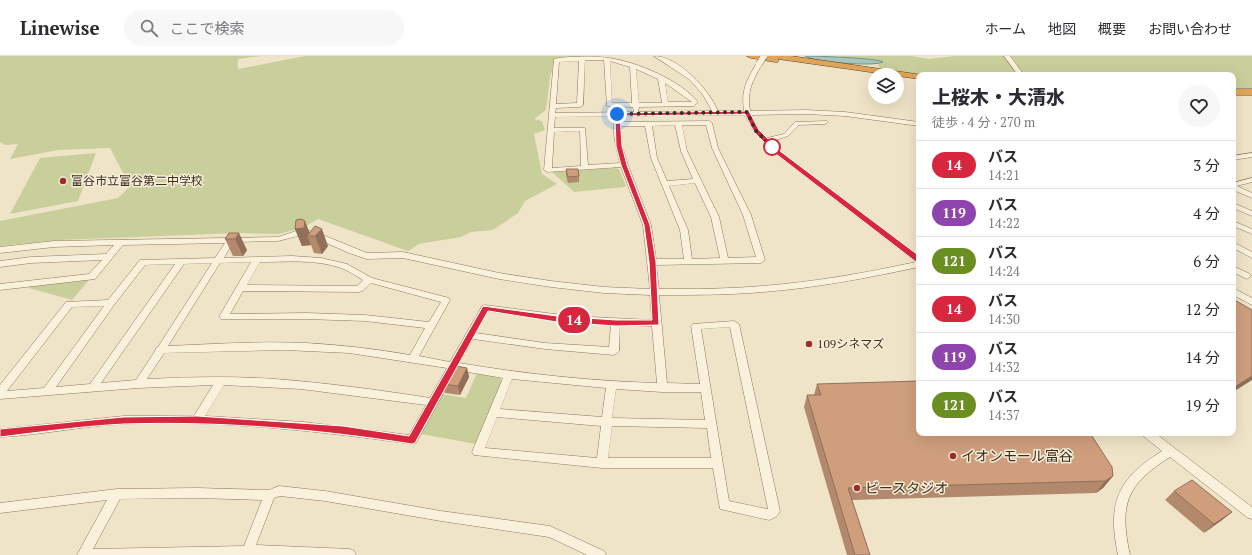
<!DOCTYPE html>
<html lang="ja">
<meta charset="utf-8">
<style>
:root{--surface:#fff;--page:#f7f7f7;--text:#2b2b33;--muted:#7c7c81;--line:#e1e1e2}
body{margin:0;font-family:"PT Serif","Noto Sans JP",serif;background:var(--page);color:var(--text);height:100vh;display:flex;flex-direction:column;font-size:15px;white-space:nowrap}
*{box-sizing:border-box;margin:0}
p{font-size:13px;color:var(--muted)}
.icon{flex:none;width:22px;height:22px;fill:none;stroke:currentColor;stroke-width:2;stroke-linecap:round;stroke-linejoin:round}
.map{position:relative;flex:1;overflow:hidden}
.details{position:absolute;left:916px;top:16px;width:320px;height:364px;display:flex;flex-direction:column;background:var(--surface);border-radius:8px;box-shadow:0 4px 16px #0002}
.details>*{flex:none}
.badge{padding:0 8px;border-radius:13px;font-size:14px;line-height:26px}
.tools{position:absolute;left:868px;top:12px;display:grid;gap:8px}
.tools a{display:grid;place-items:center;width:36px;height:36px;border-radius:50%;background:var(--surface);box-shadow:0 4px 16px #0002;font-size:20px}
.you{position:absolute;width:20px;height:20px;margin:-10px;border:3px solid #fff;border-radius:50%;background:#1a73e8;box-shadow:0 0 0 6px #1a73e833}
.map>.badge{position:absolute;translate:-50% -50%;box-shadow:0 0 0 2px #fff}
.round{display:grid;place-items:center;flex:none;width:42px;height:42px;border-radius:21px;background:var(--page)}
.summary{display:flex;align-items:center;justify-content:space-between;height:68px;padding:0 16px}
h1{font-size:19px;font-weight:800;line-height:30px}
ul{padding:0;list-style:none}
li{display:flex;align-items:center;gap:12px;height:48px;padding:0 16px;border-top:1px solid var(--line)}
li div{flex:1}
li b{display:block;font-size:15px}
li em{font-style:normal}
li .badge{min-width:44px;font-weight:700;text-align:center}
header{display:flex;align-items:center;gap:24px;box-sizing:border-box;height:56px;padding:0 20px;background:var(--surface);border-bottom:1px solid var(--line)}
header strong{font-size:19px}
nav{display:flex;gap:22px;margin-inline-start:auto;font-size:14px}
.search{width:280px;height:36px;background:var(--page);display:flex;align-items:center;gap:10px;box-sizing:border-box;padding:0 14px;border-radius:22px;color:var(--muted);font-size:15px}
.map>svg:first-child{display:block}
.green{fill:#c9cf9b}
.water{fill:#a9c4bc;stroke:#6f938a}
.lines{fill:none;stroke-linecap:round;stroke-linejoin:round}
.minor-casing{stroke:#8d765c;stroke-width:1}
.highway-casing{stroke:#5b4430;stroke-width:1}
.minor{fill:#faf1dc;fill-rule:evenodd}
.highway{fill:#e0a458;fill-rule:evenodd}
.minor-bridge-casing{stroke:#8d765c;stroke-width:7;stroke-linecap:butt}
.minor-bridge{stroke:#faf1dc;stroke-width:6}
.wall{fill:#b2896c}
.shaded-wall{fill:#916f58}
.building{fill:#cf9f7d;stroke:#916f58}
.line{fill:#d7263d;stroke:#fff}
.walk{stroke:#3d2e20;stroke-width:4;stroke-dasharray:0 7.2}
.stop-dot{fill:#fff;stroke:#d7263d;stroke-width:2}
.poi-dot{fill:#9e2a2b;stroke:#f7eed8;stroke-width:1.5}
.labels{text-anchor:middle;stroke-width:3;stroke-linejoin:round;paint-order:stroke}
.poi-label{font-size:12px;fill:#3d2e20;stroke:#f7eed8;text-anchor:start}
.near-poi-label{font-size:14px;fill:#3d2e20;stroke:#f7eed8;text-anchor:start}
</style>
<header>
<strong>Linewise</strong>
<div class="search"><svg class="icon" aria-label="search" viewBox="0 0 24 24"><circle cx="10" cy="10" r="6"/><path d="M15 15l6 6"/></svg>ここで検索</div>
<nav><a>ホーム</a><a>地図</a><a>概要</a><a>お問い合わせ</a></nav>
</header>
<div class="map">
<svg width="1252" height="499" viewBox="0 0 1252 499">
<rect width="100%" height="100%" fill="#f0e4c8"/>
<g class="green">
<path d="M0 0H263L238 3V13L305 0H597L603 2 555 3 550 21 546 54 534 63 542 65 545 74 534 78 542 118 557 128 525 145 518 157 493 174 471 176 461 181 419 188 408 195 318 163 304 171 279 178 239 177 59 184 0 190V165L118 142 128 132 124 119 110 92 58 94 10 103 18 88 5 89 0 86Z"/>
<path d="M834 0H911L929 3 955 0H1252V32H1233V19H930L882 14 878 9 883 6C877 3 844 1 834 0Z"/>
<path d="M96 97 78 145 10 158 40 102Z"/>
<path d="M616 112 619 113 626 130 625 131 574 136 552 116Z"/>
<path d="M89 224 72 244 29 232 31 230Z"/>
<path d="M477 317 500 322 502 326 476 388 421 378 442 338 466 342Z"/>
</g>
<path class="water" d="M805 0C816 0 878 2 883 6 874 11 813 6 805 0Z"/>
<g class="lines">
<defs>
<g id="minor">
<path d="M654 0C679 0 709 34 718 55H744C741 34 746 26 756 8L759 6 762 8C752 26 747 34 750 55L806 54 845 56 919 66V70L845 60 806 58 751 59 759 74 767 82 784 78 795 66 827 65 828 66 825 68 799 69 788 80 770 86 780 96 919 200V211C867 222 815 232 763 236 728 239 694 239 659 239L667 327 700 328 691 270 693 268 734 265 739 268 780 455C778 460 774 462 769 464L720 453 713 412H602L474 399 472 396 503 322 456 314 416 387 412 388C317 375 220 364 124 368 82 370 42 379 0 381V373L124 360H194L213 329 138 332 0 343V329L66 246 108 244 140 204 215 202 225 187 123 189 95 223 0 234V228L89 218 102 204 31 207 0 211V205L31 201 106 198 114 189 54 191 0 197V191L54 185 278 181 299 174H306L323 179 367 197 403 196 499 217 551 225 604 231 650 233 643 169 621 111 548 116 544 114 554 3C570 0 593 0 609 2 637 6 680 24 698 46L694 50 639 51 638 56 712 55 703 39 690 24ZM585 4H604L607 50 633 51 634 56 555 57 556 52 580 51 583 49ZM579 5 577 47 556 48 559 6ZM610 5 630 11 632 47H612ZM636 13 658 23 662 47H639ZM665 27 692 46H668ZM745 59 754 76 776 98 916 206C865 217 814 226 762 230 728 233 693 233 659 233L656 209 761 207 765 204 751 159 718 92 712 67 709 65 620 66 619 62H615C611 75 617 94 620 107L588 109 585 72H554L555 61ZM675 69 681 95 693 123 667 125 657 102 652 70ZM682 69H706L712 92 743 159 756 201 728 202 719 161 687 95ZM621 70H645L651 102 680 174 684 203H656L651 169 628 109 622 90ZM580 75 581 110 552 112 554 76ZM695 127 711 161 720 202 692 203 688 174 669 130ZM306 178 349 197 367 203 403 202 499 223 551 231 604 237 650 239 652 264 570 260 485 249 482 250 450 306 419 300 450 244 449 242 372 222 347 208 321 202 292 200 224 202 233 186 278 185ZM251 206 219 261 221 263H306L365 265 425 272 410 299C376 293 341 289 306 287 260 285 214 288 168 290L220 207ZM260 206C286 206 316 203 341 212 349 215 356 220 363 224L357 230 247 229ZM212 207 158 291 156 292 155 295 136 324 101 327 184 208ZM175 208 90 328 56 331 114 249 145 209ZM371 227 441 246 429 266 365 259 306 257 230 258 243 235 359 236 362 235ZM104 250 44 332 7 335 72 251ZM488 255 549 264 611 269 609 291 545 287 476 277ZM620 269 652 270 657 327C590 325 525 318 459 307L473 283 545 293 614 299 617 297 619 295ZM730 271 768 453H767L729 445 701 273ZM285 294 349 297 447 312 430 342C379 334 327 327 275 323 233 320 190 321 147 323L164 297ZM512 323 606 332 602 361 500 353ZM224 329 301 333 426 349 409 379 304 366 205 360ZM616 333 662 336H701L705 364 612 362ZM497 361 601 370 597 402 485 392ZM612 370 707 372 711 402H608Z"/>
<path d="M1004 0H1010L1024 19H1018Z"/>
<path d="M1252 97V101L1233 104V100Z"/>
<path d="M1252 122V126L1237 130 1252 137V142L1233 134V127Z"/>
<path d="M1233 147 1252 155V160L1233 152Z"/>
<path d="M1233 165 1252 173V178L1233 170Z"/>
<path d="M1233 186 1252 196V202L1233 192Z"/>
<path d="M1233 210 1250 218 1251 220 1247 223 1233 216Z"/>
<path d="M1233 232 1252 242V249L1233 239Z"/>
<path d="M1142 377H1155L1252 451V463L1248 462 1170 401C1126 429 1119 448 1130 499H1118C1107 447 1117 423 1162 395L1143 380Z"/>
<path d="M279 430 325 435 441 455 550 470 604 495 606 499H587L549 481 441 465 325 445 280 440 274 442 256 489 350 493 354 495 356 499H77L107 444 0 457V447L117 433 197 432 269 434ZM197 442 262 444 244 490 93 493 120 443Z"/>
</g>
<g id="highway">
<path d="M747 0H791L923 19H919V23L778 3V6H775L751 2Z"/>
<rect x="1233" y="33" width="19" height="6"/>
</g>
</defs>
<use href="#minor" class="minor-casing"/>
<use href="#highway" class="highway-casing"/>
<use href="#minor" class="minor"/>
<use href="#highway" class="highway"/>
<defs>
<path id="minor-bridge" d="M759 8 764 0"/>
</defs>
<use href="#minor-bridge" class="minor-bridge-casing"/>
<use href="#minor-bridge" class="minor-bridge"/>
</g>
<g class="wall">
<path d="M566 113 579 120V126L568 127 566 119Z"/>
<path d="M295 173 310 177 328 190 322 198 314 197 311 189 302 190Z"/>
<path d="M229 177 247 194 243 200H233L225 183Z"/>
<path d="M467 312 469 321 460 339 445 337 443 328 454 313Z"/>
<path d="M817 328 1113 420 1103 432 1096 437 852 444 870 499H847L804 351 807 339H814Z"/>
<path d="M1174 435 1232 456 1222 464 1204 477 1165 444Z"/>
</g>
<g class="shaded-wall">
<path d="M305 165 311 180H307L311 189 302 190 295 173Z"/>
<path d="M322 173 328 190 322 198 315 180Z"/>
<path d="M239 177 247 194 243 200 235 183Z"/>
<path d="M467 312 469 321 460 339 458 330Z"/>
<path d="M1252 320V324L1233 336V332Z"/>
<path d="M1113 420 1103 432 1096 437 1105 425Z"/>
<path d="M1232 456 1222 464 1204 477 1214 468Z"/>
</g>
<g class="building">
<path d="M566 113H578L579 120 568 121Z"/>
<path d="M301 163 305 165 304 172 295 173 296 164Z"/>
<path d="M315 170 322 173 315 180H307Z"/>
<path d="M229 177H239L235 183H225Z"/>
<path d="M1233 243 1252 254V320L1233 332Z"/>
<path d="M456 310 467 312 458 330 443 328 451 313H454Z"/>
<path d="M919 325V377H1090L1112 411 1113 420 1105 425 848 432 870 499H855L807 339H821L817 328Z"/>
<path d="M1192 424 1232 456 1214 468 1174 435Z"/>
</g>
<path class="line" d="M749 55 759 74 780 95 922 202V206H916L776 98 754 76 745 58 620 60 622 90 627 109 650 169 656 206 659 269 616 270 557 266 488 255 415 387 412 388C317 373 220 365 124 368 83 370 41 376 0 381V373L123 361 197 360 343 370 409 380 483 250 557 260 616 264H652L649 206 644 169 621 109 616 90 615 57Z"/>
<g class="lines">
<path class="walk" d="M617 58 747 56 756 75 772 91"/>
</g>
<circle class="stop-dot" cx="772" cy="91" r="8"/>
<g class="poi-dot">
<circle cx="63" cy="125" r="4"/>
<circle cx="809" cy="288" r="4"/>
<circle cx="953" cy="400" r="4"/>
<circle cx="857" cy="432" r="4"/>
</g>
<g class="labels">
<g class="poi-label">
<text x="71" y="129">富谷市立富谷第二中学校</text>
<text x="817" y="292">109シネマズ</text>
</g>
<g class="near-poi-label">
<text x="961" y="405">イオンモール富谷</text>
<text x="865" y="437">ビースタジオ</text>
</g>
</g>
</svg>
<div class="tools">
<a><svg class="icon" aria-label="layers" viewBox="0 0 24 24"><path d="M12 4l9 5-9 5-9-5zM3 14l9 5 9-5"/></svg></a>
</div>
<div class="you" style="left:617px;top:58px"></div>
<b class="badge" style="left:574px;top:264px;background:#d7263d;color:#fff">14</b>
<section class="details">
<div class="summary"><div><h1>上桜木・大清水</h1><p>徒歩 · 4 分 · 270 m</p></div><a class="round"><svg class="icon" aria-label="heart" viewBox="0 0 24 24"><path d="M12 20l-8-8c-3-5 5-10 8-4 3-6 11-1 8 4z"/></svg></a></div>
<ul>
<li><span class="badge" style="background:#d7263d;color:#fff">14</span><div><b>バス</b><p>14:21</p></div><em>3 分</em></li>
<li><span class="badge" style="background:#8e44ad;color:#fff">119</span><div><b>バス</b><p>14:22</p></div><em>4 分</em></li>
<li><span class="badge" style="background:#6b8e23;color:#fff">121</span><div><b>バス</b><p>14:24</p></div><em>6 分</em></li>
<li><span class="badge" style="background:#d7263d;color:#fff">14</span><div><b>バス</b><p>14:30</p></div><em>12 分</em></li>
<li><span class="badge" style="background:#8e44ad;color:#fff">119</span><div><b>バス</b><p>14:32</p></div><em>14 分</em></li>
<li><span class="badge" style="background:#6b8e23;color:#fff">121</span><div><b>バス</b><p>14:37</p></div><em>19 分</em></li>
</ul>
</section>
</div>
